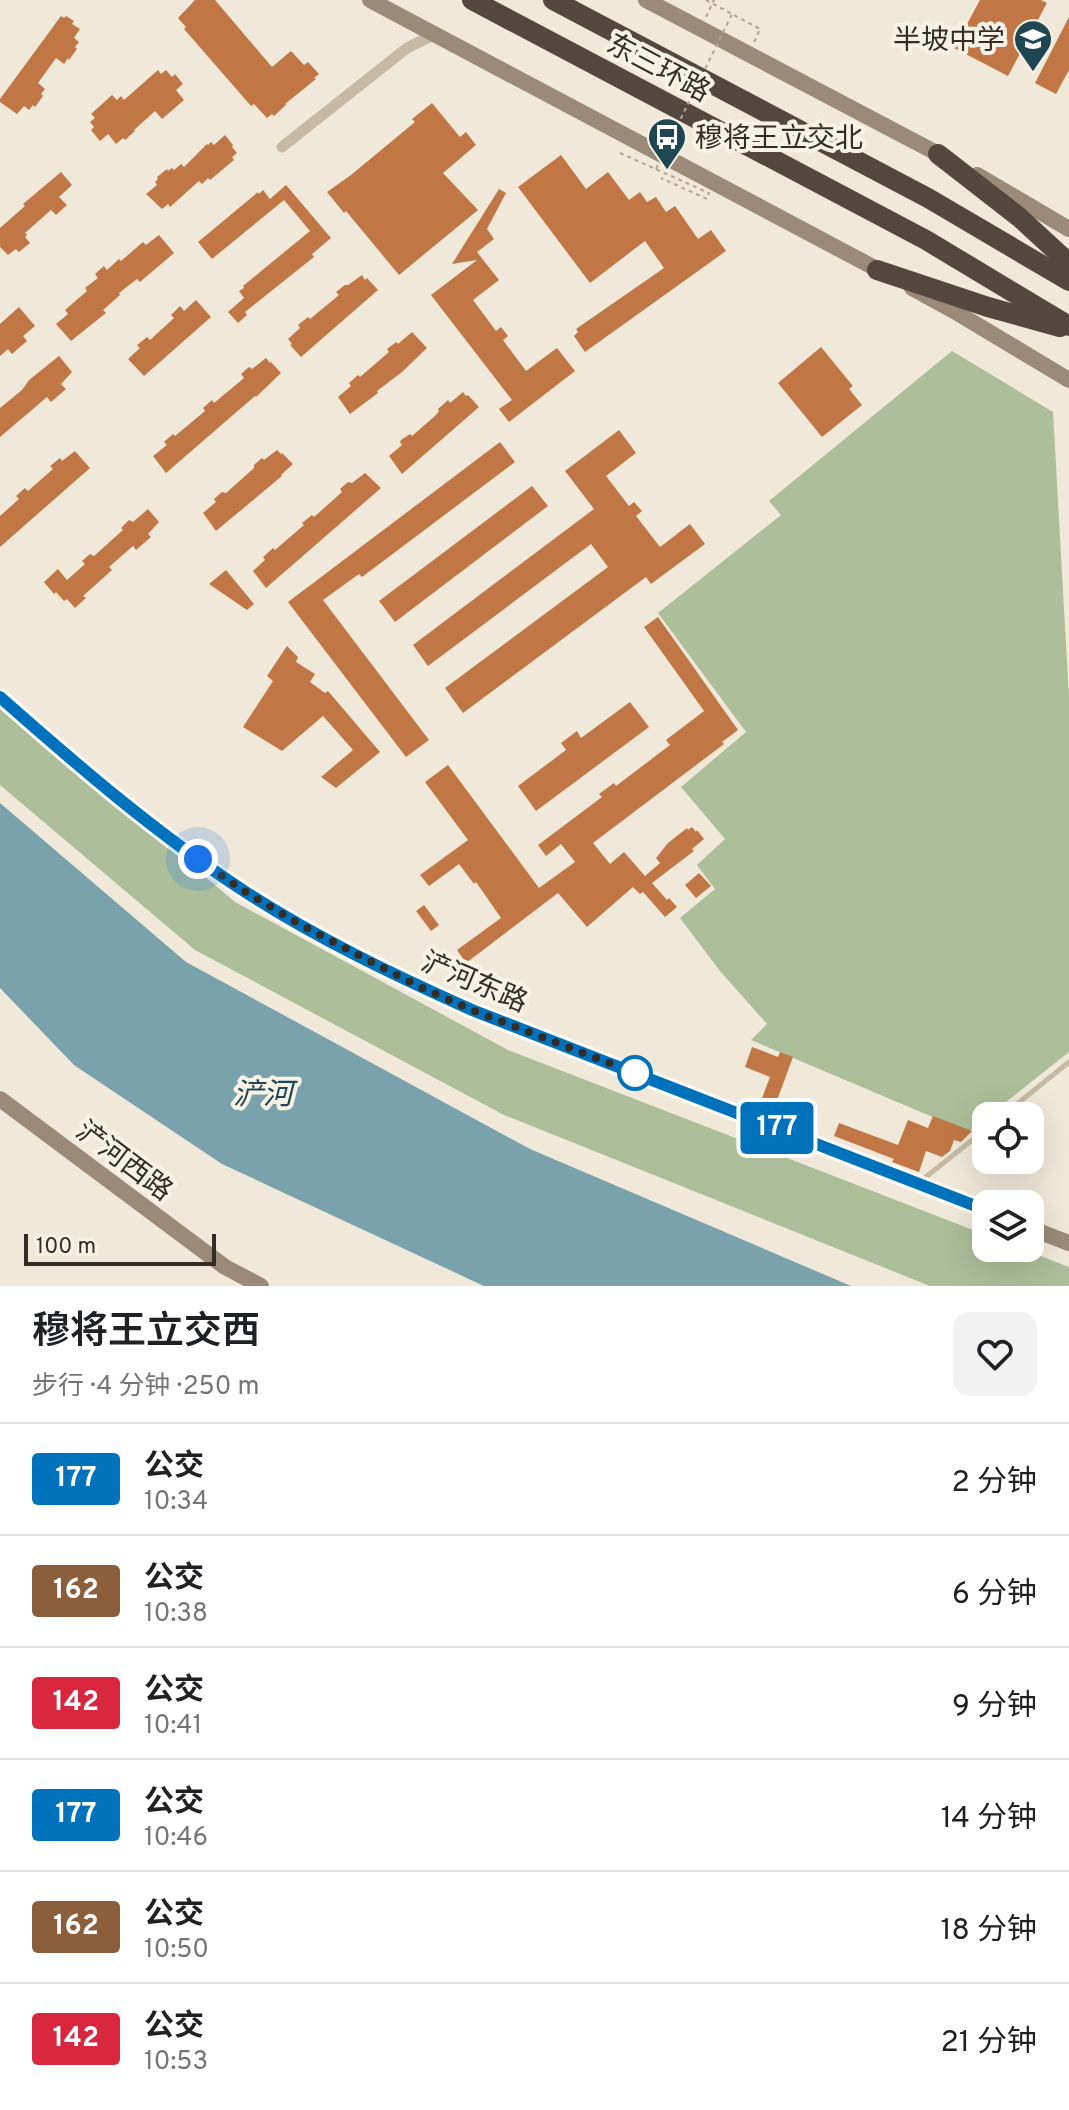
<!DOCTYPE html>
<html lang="zh">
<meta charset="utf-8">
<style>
:root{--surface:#fff;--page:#f2f2f2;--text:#202124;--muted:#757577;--line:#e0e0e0}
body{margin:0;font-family:Overpass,"Noto Sans SC",sans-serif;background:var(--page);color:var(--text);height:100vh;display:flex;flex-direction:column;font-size:30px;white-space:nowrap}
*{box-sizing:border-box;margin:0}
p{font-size:26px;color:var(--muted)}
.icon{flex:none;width:44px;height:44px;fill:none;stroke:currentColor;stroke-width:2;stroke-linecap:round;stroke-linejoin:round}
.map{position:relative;height:1286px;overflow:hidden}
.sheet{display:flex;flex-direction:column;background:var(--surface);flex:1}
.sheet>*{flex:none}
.badge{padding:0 16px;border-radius:6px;font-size:28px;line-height:52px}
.tools{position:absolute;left:972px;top:1102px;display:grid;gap:16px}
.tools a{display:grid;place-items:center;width:72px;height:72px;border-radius:16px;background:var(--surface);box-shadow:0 8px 32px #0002;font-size:40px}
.scale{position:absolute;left:24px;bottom:20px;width:192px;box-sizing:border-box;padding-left:8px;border:4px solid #332d26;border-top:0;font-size:22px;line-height:28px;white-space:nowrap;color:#332d26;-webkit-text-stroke:6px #f8f2e5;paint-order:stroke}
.you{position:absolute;width:40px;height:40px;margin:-20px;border:6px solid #fff;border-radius:50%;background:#1a73e8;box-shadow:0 0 0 12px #1a73e833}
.map>.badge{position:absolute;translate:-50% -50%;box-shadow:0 0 0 4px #fff}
.round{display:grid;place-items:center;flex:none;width:84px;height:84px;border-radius:16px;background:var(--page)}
.head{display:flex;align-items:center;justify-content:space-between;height:136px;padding:0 32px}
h1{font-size:38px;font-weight:600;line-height:60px}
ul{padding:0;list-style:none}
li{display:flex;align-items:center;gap:24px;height:112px;padding:0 32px;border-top:2px solid var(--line)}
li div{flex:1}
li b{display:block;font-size:30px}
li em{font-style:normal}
li .badge{min-width:88px;font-weight:700;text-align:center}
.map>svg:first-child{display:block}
.green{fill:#acbe9a}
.water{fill:#79a2ac}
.building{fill:#c17745}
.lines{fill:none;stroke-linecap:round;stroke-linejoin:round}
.path{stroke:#b3a590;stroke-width:2;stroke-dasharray:4 4;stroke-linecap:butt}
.lane{stroke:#c7baa5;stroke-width:5}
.street{stroke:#c7baa5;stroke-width:11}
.secondary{stroke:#9b8a77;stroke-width:16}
.highway{stroke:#54483e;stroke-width:20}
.path-bridge{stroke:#b3a590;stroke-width:2;stroke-dasharray:4 4;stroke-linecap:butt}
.line-casing{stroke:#fff;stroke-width:18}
.line{stroke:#0072bc;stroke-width:12}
.walk{stroke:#332d26;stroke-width:8;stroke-dasharray:0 14.4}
.stop-dot{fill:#fff;stroke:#0072bc;stroke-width:4}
.labels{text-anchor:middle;stroke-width:8;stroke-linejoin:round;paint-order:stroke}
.poi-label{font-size:28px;fill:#332d26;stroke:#f8f2e5;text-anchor:end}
.street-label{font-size:28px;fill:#332d26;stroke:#f8f2e5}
.water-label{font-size:30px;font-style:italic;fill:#1e4753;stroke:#f8f2e5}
</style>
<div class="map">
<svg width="1069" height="1286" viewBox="0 0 1069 1286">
<rect width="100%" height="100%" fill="#f0e9d9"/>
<g class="green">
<path d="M952 351 1053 412 1069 698V1052L968 1132 751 1040 767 1024 720 971 680 918 715 889 697 865 725 839 681 787 746 732 658 613 781 515 769 501Z"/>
<path d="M0 705 235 902 508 1050 986 1235V1248H1020L1069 1267V1286H930L504 1115 195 950 0 785Z"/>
</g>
<path class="water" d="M0 803 186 962 530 1149 851 1286H484L222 1164 74 1065 0 988Z"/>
<g class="building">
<path d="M195 0H215L272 67 291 51 304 65 308 62 319 74 314 78 316 79 285 104 286 105 274 116 272 114 267 118 254 104 251 106 184 29 186 27 178 18Z"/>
<path d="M980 0H1041L1047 3 1008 76 954 48Z"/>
<path d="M61 16 64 18 66 16 74 21 72 24 80 29 74 38 79 42 75 47 77 49 69 60 68 58 64 64 56 58 38 83 45 89 41 94 43 96 35 107 33 105 29 110 24 106 17 114 0 102V99Z"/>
<path d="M1069 17V70L1056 94 1035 83Z"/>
<path d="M158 70 161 74 166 70 172 77 175 74 183 84 176 90 184 100 162 119 155 111 134 130 135 131 125 140 123 138 116 144 108 134 100 141 91 130 94 127 90 122 95 118 91 114 112 95 117 100 121 96 124 100Z"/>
<path d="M432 103 460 137 466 132 476 145 443 173 478 210 399 275 346 211 344 213 327 192 351 175 415 122 412 119Z"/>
<path d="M225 135 233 145 232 147 237 153 232 157 234 160 210 180 208 178 202 184 199 181 170 207 168 204 162 209 146 194 157 185 155 182 158 179 157 177 167 169 168 171 172 168 174 170 181 164 184 167 207 144 208 145 211 142 214 145Z"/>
<path d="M561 155 586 189 608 172 629 200 640 192 647 202 656 197 666 212 675 206 698 239 711 230 726 251 585 352 574 336 578 332 576 329 664 268 645 241 590 283 518 187Z"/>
<path d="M61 172 72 185 59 197 67 205 56 215 51 210 25 233 27 235 25 237 30 243 19 252 16 249 8 255 0 247V228L25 206 23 204Z"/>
<path d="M286 185 331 238 312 254 314 257 245 312 247 315 238 323 228 312 244 298 239 291 244 288 243 286 310 231 284 200 212 259 198 242 258 192 259 194 263 190 270 199Z"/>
<path d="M499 189 506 193 487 229 494 239 477 252 499 280 473 300 496 331 501 327 508 336 503 340 526 371 557 348 575 371 509 422 499 409 512 400 431 295 477 260 452 264Z"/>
<path d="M159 235 174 253 140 282 137 279 119 293 120 295 103 310 106 313 71 341 56 324 68 314 65 310 87 291 85 288 98 278 95 274 104 266 107 270 119 259 121 261 143 242 146 245Z"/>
<path d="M362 275 365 280 367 278 378 290 301 357 290 345 292 344 288 339 300 328 298 325 308 317 310 319 339 295 336 292 345 285H348Z"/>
<path d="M196 300 211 317 144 376 128 359 140 348 137 345 147 337 150 340 174 318 171 315 180 306 184 311Z"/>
<path d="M19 307 35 326 23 336 27 341 12 354 8 349 0 356V324Z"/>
<path d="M412 332 427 348 402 372 377 391 378 393 350 414 338 397 351 386 349 383 358 375 360 377 389 352 387 349 395 343 397 342 398 344Z"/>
<path d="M821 347 853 386 849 389 862 405 822 437 778 383Z"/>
<path d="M59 356 72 372 61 384 66 389 51 402 47 397 0 437V408L22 390 29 380Z"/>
<path d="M266 358 270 363 271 362 281 373 256 397 255 396 166 473 153 456 167 445 164 442 173 434 175 436 205 411 203 408 212 400 214 403 244 378 241 374 249 367 252 369Z"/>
<path d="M463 392 466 396 468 395 479 407 402 474 389 456 402 445 400 442 401 440 410 434 412 436 436 415 439 411 438 409 448 400 450 403Z"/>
<path d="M619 430 636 453 606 476 629 506 634 502 642 511 636 516 660 547 690 524 705 544 651 584 646 577 463 713 445 688 608 567 591 544 428 666 413 645 594 509 565 471Z"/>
<path d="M500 442 515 462 362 577 359 574 323 600 429 740 406 757 288 602Z"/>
<path d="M277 450 281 454 282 453 293 464 281 475 282 476 216 531 203 513 216 502 214 499 222 492 226 493 254 468V465L262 458 264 460Z"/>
<path d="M75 451 90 468 0 547V516L19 499 16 496 25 488 28 491 53 469 50 466 60 458 62 461Z"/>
<path d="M365 473 381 488 266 588 253 571 265 560 263 557 273 548 275 550 304 525 302 523 312 515 314 517 342 492 340 489 348 482 352 483Z"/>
<path d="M532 486 548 506 395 622 379 601Z"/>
<path d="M148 509 159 522 148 534 151 537 136 550 133 546 109 567 112 570 83 596 86 598 75 608 67 599 64 601 56 592 54 594 44 582 58 569 67 580 85 564 82 561 90 554 94 556 123 530 121 528 129 520 133 522Z"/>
<path d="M226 570 254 604 247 610 209 584Z"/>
<path d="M658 617 738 730 722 742 724 744 593 843 610 864 624 852 645 876 660 863 656 858 668 843 687 828 688 830 692 827 696 832 697 830 704 839 692 849 694 851 652 883 667 900 669 898 677 907 665 917 643 892 640 894 633 887 587 927 558 893 466 963 457 950 501 918 476 882 474 884 459 864 429 886 420 875 468 840 425 782 448 765 539 888 575 862 561 844 546 856 538 845 602 797 599 794 614 783 616 786 670 745 666 740 704 711 644 627Z"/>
<path d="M287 646 298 657 296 662 315 674 310 682 325 693 328 691 380 752 336 788 321 777 353 750 323 716 282 751 243 727 273 681 267 676Z"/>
<path d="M630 702 649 727 536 811 518 786 566 750 561 743 577 731 581 738Z"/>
<path d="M699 873 711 886 696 898 685 885Z"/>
<path d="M424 905 439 925 431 931 416 911Z"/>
<path d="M752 1047 778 1057 780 1052 793 1057 776 1103 762 1098 770 1077 745 1067Z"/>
<path d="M933 1116 972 1131 961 1142 954 1140 950 1151 942 1157 926 1151 919 1172 892 1162 894 1159 834 1136 839 1123 898 1145 908 1120 928 1128Z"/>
</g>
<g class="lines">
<g class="path">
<path d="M706 17 714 0"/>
<path d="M754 42 760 29"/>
</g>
<g class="lane">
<path d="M1002 1116 1069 1062"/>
<path d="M922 1180 986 1129"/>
</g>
<path class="street" d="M282 147 407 48 435 34"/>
<g class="secondary">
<path d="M370 0 888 275"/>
<path d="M646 0 946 158"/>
<path d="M977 175 1069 229"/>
<path d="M912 288 954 311 1069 380"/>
<path d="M0 697C78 766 157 834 244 891 316 938 394 975 472 1010L986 1210"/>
<path d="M0 1099 225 1267 261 1286"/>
<path d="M1030 1228 1069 1243"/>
</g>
<g class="highway">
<path d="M472 0 926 240 1069 326"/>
<path d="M553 0 928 198 1069 281"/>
<path d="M938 154 1019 217 1069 263"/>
<path d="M877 270 988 307 1060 327"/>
</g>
<g class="path-bridge">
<path d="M706 0 760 29"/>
<path d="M620 153 709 193 707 199 661 178"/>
<path d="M656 169 732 14"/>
</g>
</g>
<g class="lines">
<defs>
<path id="line" d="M0 697C78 766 157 834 244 891 316 938 394 975 472 1010L986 1210"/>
</defs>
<use href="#line" class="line-casing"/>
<use href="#line" class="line"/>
<path class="walk" d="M198 859 244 891 301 925 416 985 472 1010 635 1073"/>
</g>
<defs>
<symbol id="school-pin" viewBox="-11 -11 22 30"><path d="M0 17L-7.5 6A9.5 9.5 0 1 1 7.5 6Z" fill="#1e4753" stroke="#f8f2e5"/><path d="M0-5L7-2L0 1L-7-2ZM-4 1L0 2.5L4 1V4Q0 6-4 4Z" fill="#fff"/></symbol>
<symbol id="bus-pin" viewBox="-11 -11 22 30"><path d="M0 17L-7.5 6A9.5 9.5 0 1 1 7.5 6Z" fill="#1e4753" stroke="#f8f2e5"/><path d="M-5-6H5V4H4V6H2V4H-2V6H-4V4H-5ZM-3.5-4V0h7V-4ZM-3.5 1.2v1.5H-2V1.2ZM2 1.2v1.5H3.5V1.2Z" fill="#fff"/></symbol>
</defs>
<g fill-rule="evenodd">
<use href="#school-pin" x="1011" y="17" width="44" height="60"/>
<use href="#bus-pin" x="645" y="115" width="44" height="60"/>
</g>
<circle class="stop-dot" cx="635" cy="1073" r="16"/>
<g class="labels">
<g class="poi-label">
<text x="1005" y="49">半坡中学</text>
<text x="695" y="147" text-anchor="start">穆将王立交北</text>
</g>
<g class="street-label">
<text transform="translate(659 67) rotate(28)" y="10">东三环路</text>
<text transform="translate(475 981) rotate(23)" y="10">浐河东路</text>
<text transform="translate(125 1160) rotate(37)" y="10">浐河西路</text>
</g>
<g class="water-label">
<text x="263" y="1104">浐河</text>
</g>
</g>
</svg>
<div class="tools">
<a><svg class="icon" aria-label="locate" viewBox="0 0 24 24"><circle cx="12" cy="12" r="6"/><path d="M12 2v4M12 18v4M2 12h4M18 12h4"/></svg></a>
<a><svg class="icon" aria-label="layers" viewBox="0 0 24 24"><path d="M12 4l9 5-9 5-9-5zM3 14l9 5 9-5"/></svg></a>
</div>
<div class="scale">100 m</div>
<div class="you" style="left:198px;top:859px"></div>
<b class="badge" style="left:777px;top:1128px;background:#0072bc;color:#fff">177</b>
</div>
<section class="sheet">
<div class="head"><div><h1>穆将王立交西</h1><p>步行 · 4 分钟 · 250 m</p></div><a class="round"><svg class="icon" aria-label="heart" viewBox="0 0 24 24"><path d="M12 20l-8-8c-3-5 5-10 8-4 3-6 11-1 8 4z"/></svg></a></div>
<ul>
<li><span class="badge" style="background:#0072bc;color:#fff">177</span><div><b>公交</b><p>10:34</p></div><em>2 分钟</em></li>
<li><span class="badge" style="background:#8b5e3c;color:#fff">162</span><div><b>公交</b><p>10:38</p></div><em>6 分钟</em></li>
<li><span class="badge" style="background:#d7263d;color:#fff">142</span><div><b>公交</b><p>10:41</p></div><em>9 分钟</em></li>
<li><span class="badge" style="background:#0072bc;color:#fff">177</span><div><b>公交</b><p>10:46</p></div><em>14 分钟</em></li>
<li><span class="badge" style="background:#8b5e3c;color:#fff">162</span><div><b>公交</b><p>10:50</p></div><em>18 分钟</em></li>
<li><span class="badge" style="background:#d7263d;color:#fff">142</span><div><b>公交</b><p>10:53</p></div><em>21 分钟</em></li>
</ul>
</section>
